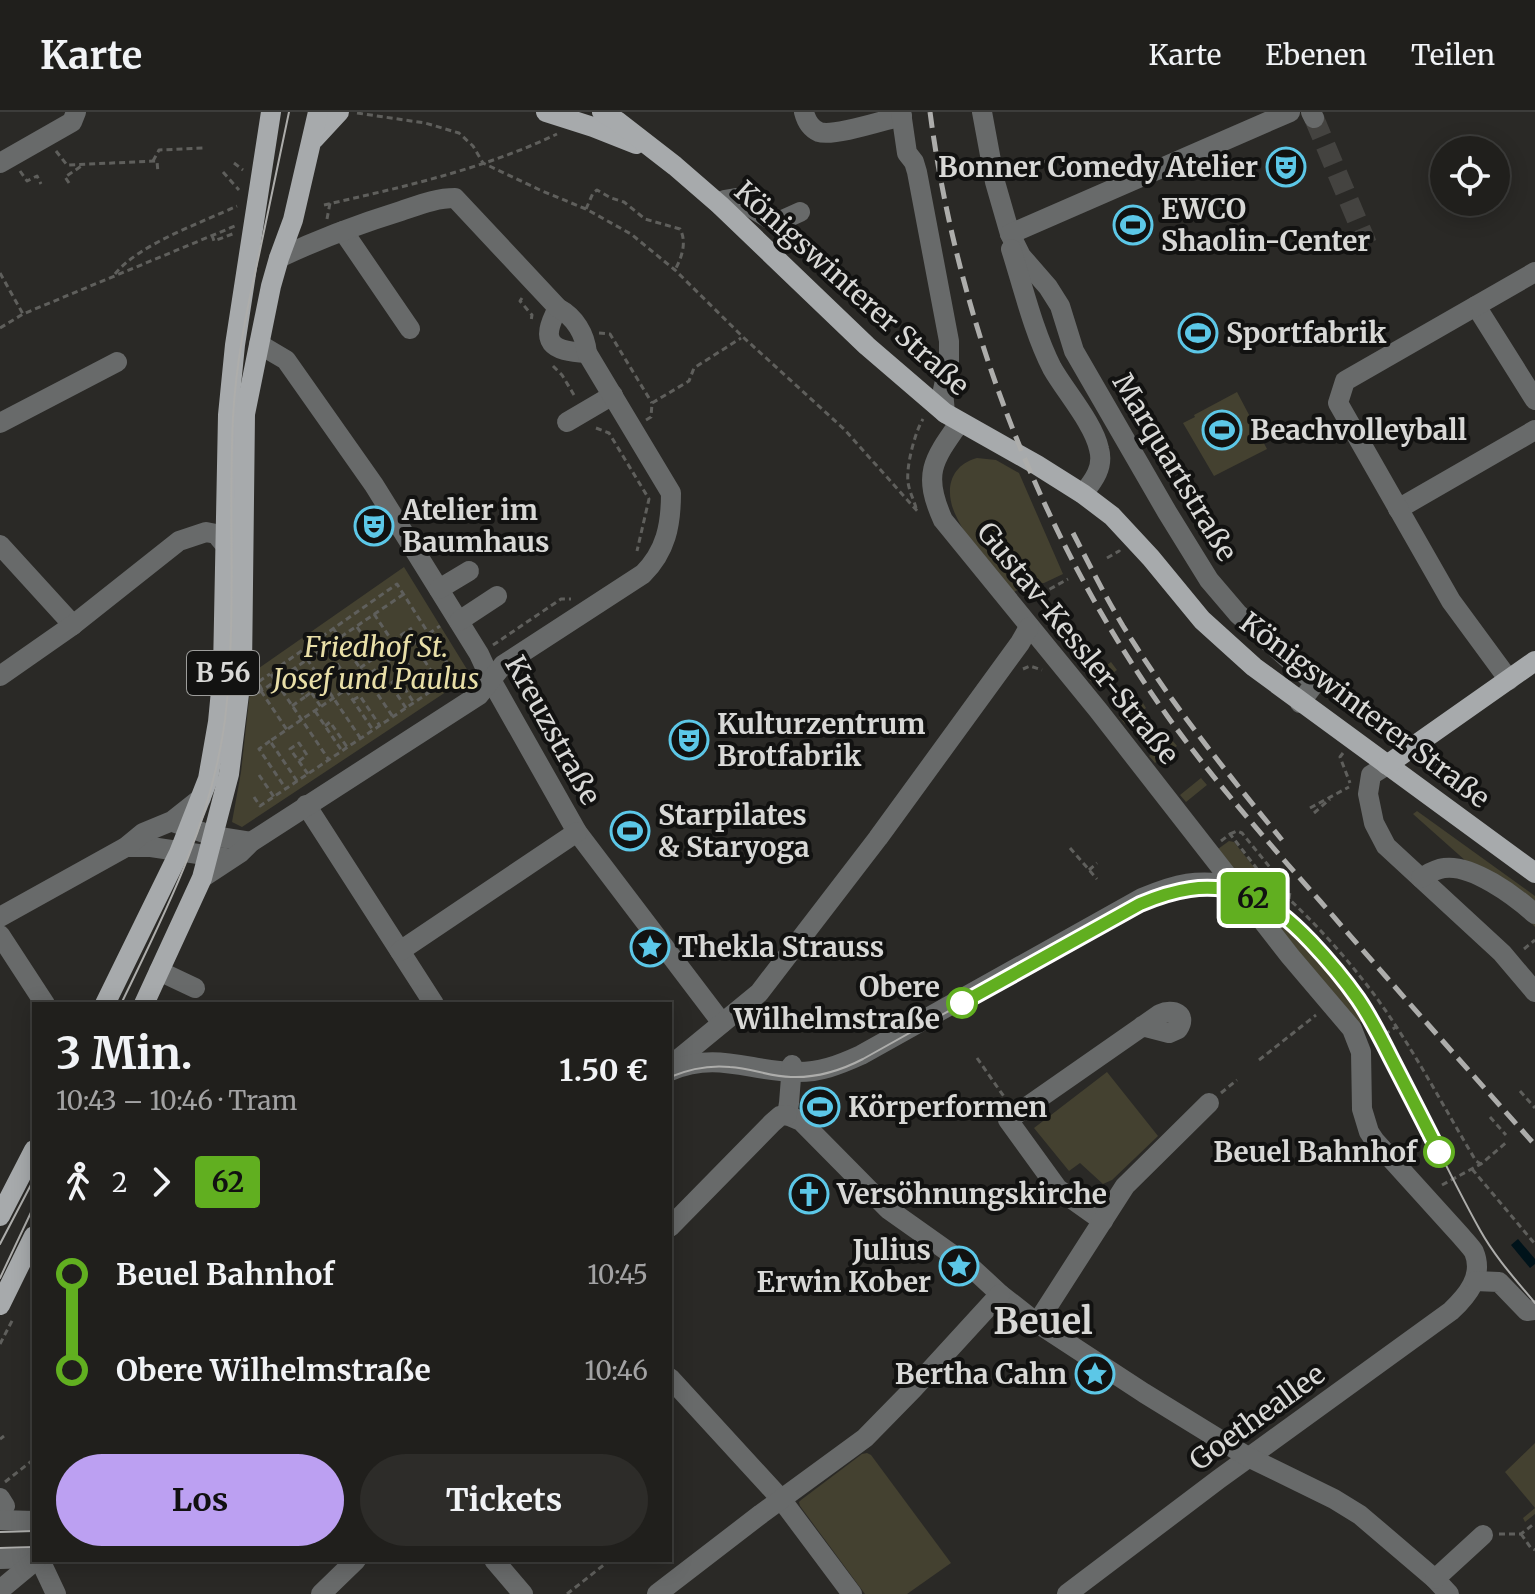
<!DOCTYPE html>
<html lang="de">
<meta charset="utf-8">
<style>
:root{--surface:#201f1c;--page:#2d2c29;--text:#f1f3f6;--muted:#a2a2a3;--line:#3d3d3b;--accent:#bca0f2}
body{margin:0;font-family:Merriweather,serif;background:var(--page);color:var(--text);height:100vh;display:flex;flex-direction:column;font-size:30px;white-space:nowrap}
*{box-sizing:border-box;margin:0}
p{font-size:26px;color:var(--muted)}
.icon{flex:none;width:44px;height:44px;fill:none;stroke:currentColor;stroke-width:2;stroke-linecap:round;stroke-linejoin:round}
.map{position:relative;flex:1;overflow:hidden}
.drawer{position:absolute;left:32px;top:890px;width:640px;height:560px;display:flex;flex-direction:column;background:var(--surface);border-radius:0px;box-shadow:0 4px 20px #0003,0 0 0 2px var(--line)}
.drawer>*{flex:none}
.badge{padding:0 16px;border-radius:6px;font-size:28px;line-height:52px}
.tools{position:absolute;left:1430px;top:24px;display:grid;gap:16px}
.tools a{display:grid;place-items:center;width:80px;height:80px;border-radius:50%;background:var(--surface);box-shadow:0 4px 20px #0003,0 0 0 2px var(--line);font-size:40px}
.map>.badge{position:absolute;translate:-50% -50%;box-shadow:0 0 0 4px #fff}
.legs{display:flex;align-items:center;gap:12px;height:88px;padding:0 24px;font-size:26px}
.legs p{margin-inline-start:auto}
.head{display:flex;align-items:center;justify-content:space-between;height:136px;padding:0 24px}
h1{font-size:44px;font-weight:700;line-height:60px}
.primary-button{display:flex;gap:16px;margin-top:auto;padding:16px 24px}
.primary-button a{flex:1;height:92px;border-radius:48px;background:var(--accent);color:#111;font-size:32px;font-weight:700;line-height:92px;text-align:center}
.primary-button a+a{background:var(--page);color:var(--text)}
ul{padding:0 24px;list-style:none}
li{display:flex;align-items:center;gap:28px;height:96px;font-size:30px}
li i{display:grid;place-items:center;width:12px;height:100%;margin:0 10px;background:currentColor}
li i::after{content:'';width:20px;height:20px;margin:-10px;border:6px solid;border-radius:50%;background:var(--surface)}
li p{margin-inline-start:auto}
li:first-child i{background:linear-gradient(#0000 50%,currentColor 0)}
li:last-child i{background:linear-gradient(currentColor 50%,#0000 0)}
header{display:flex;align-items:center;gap:48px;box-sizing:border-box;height:112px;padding:0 40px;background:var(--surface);border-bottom:2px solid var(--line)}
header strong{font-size:38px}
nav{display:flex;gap:44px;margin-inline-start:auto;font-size:28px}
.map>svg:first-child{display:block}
.green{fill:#444130}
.water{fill:#00131a}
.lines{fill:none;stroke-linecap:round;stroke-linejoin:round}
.minor-tunnel{stroke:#444340;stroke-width:20;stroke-dasharray:20 10;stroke-linecap:butt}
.path{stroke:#5f5f5c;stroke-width:3;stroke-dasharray:6 4;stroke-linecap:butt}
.minor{stroke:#686a6a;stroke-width:20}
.major{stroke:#a7aaac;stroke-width:20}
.tram{stroke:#adadab;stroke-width:2}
.rail{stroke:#adadab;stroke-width:5;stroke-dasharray:16 8;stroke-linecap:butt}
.line-1-casing{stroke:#fff;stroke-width:18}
.line-1{stroke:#61af20;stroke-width:12}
.stop-1-dot{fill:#fff;stroke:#61af20;stroke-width:4}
.labels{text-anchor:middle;stroke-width:8;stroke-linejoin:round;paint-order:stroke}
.shield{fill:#121211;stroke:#9d9d9b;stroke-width:2}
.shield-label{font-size:26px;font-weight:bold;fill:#d8d8d6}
.poi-label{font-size:28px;font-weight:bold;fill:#d8d8d6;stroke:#121211;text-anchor:start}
.street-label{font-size:28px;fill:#d8d8d6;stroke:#121211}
.park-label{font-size:28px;font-style:italic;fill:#e9dfa8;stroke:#121211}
.stop-label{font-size:28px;font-weight:bold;fill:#d8d8d6;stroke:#121211;text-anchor:end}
.district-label{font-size:36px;font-weight:bold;fill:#d8d8d6;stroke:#121211}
</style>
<header>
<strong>Karte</strong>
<nav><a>Karte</a><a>Ebenen</a><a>Teilen</a></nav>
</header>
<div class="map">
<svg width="1535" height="1482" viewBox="0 0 1535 1482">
<rect width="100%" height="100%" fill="#2a2926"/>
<g class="green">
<path d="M1237 280 1267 337 1214 364 1183 311 1195 305 1194 303Z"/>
<path d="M977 346 996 348 1019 361 1063 462 1044 471H1030L1014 480C997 458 968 430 957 406 944 381 948 354 977 346Z"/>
<path d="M404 455 468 559 467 566 242 715 232 710 241 660 252 561Z"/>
<path d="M1111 550 1117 558 1095 574 1089 567Z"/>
<path d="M1141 588 1146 596 1125 612 1119 605Z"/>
<path d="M1171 627 1177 634 1155 651 1149 644Z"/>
<path d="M1201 666 1207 673 1186 690 1180 683Z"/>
<path d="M1417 699 1535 784V815L1503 782 1413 702Z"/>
<path d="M1229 729 1234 730 1272 778 1251 770 1242 768 1218 737Z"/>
<path d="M1281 807C1314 835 1343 870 1367 907L1357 912 1275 811Z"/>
<path d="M1107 960 1158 1024 1112 1068 1103 1072 1080 1051 1069 1059 1034 1016Z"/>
<path d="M1535 1331V1402L1525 1410 1523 1406 1535 1396 1505 1360Z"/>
<path d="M867 1341 871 1343 951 1451 907 1482H865L800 1394 799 1390 801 1388 862 1342Z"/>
</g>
<path class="water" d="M1518 1127 1535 1147V1152L1530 1156 1511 1133Z"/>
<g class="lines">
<path class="minor-tunnel" d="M1314 6 1367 132"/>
<g class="path">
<path d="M357 1 425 11 459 21 473 34 483 51 542 79 586 97 631 122 675 158 743 225 844 317 919 401"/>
<path d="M56 39 67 53 157 49 158 61"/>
<path d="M153 49 159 38 203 36"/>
<path d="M234 51 243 58"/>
<path d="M20 59 27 69 37 64 41 72"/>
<path d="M223 60 239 78"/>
<path d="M1012 63 1046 49"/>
<path d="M69 71 65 65 83 53"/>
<path d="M324 93C403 75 484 57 557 22"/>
<path d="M586 97 593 81 597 78 611 86 624 90 645 107 680 117C687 130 682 145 675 158"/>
<path d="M327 107 330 91"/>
<path d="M212 123 214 129 235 121"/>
<path d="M0 161 23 202"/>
<path d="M115 162C139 132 201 111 237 94"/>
<path d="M522 186 520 189 532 203 531 209"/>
<path d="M0 216 23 202 235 114"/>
<path d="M599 221 610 222 652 291"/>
<path d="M553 254 562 263 574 283"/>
<path d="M646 308 651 305 652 291 689 269 694 256 741 226"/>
<path d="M596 316 609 321 649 387 637 439"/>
<path d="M916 396C914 388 909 379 908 370 906 354 915 320 923 307"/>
<path d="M1107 446 1119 439 1120 440"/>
<path d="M1032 487 1068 467"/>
<path d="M374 502 428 582"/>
<path d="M357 515 377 544 360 556"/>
<path d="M333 516 393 605"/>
<path d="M392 529 412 516"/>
<path d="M493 533 561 487H571"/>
<path d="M326 535 352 574"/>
<path d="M307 547 361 627"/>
<path d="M424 548 440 572"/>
<path d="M295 556 321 595"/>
<path d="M379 556 390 572"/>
<path d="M1023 557 1030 554 1042 558"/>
<path d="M288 561 305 585 310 581"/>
<path d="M322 569 340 557"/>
<path d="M262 578 258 570 270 562"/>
<path d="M346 578 373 618"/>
<path d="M261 579 287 618"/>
<path d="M258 581 404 482"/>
<path d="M353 588 360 584 380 614"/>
<path d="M292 594 305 585"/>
<path d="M406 596 390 572 398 566 414 591"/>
<path d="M315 599 342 639"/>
<path d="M325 614 330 610 347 635"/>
<path d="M270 629 259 637 286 677"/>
<path d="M1343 641 1340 645 1350 671"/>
<path d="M1432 641C1438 648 1437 659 1440 667"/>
<path d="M299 649 307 643 299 631 290 637 308 662"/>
<path d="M259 663 274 685"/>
<path d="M297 669 270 629 440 514"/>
<path d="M254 685 260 694 455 563 397 472 270 561 329 648"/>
<path d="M1310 696 1349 675"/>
<path d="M1314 701 1330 687"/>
<path d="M1230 722 1237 719 1242 721 1290 780 1289 787C1320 816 1350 850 1376 885 1413 936 1443 994 1476 1049L1481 1052"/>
<path d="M1221 729 1230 722 1265 767 1289 787 1281 801"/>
<path d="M1070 736 1097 767"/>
<path d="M1089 758 1097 751"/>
<path d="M1524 837 1535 828"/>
<path d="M1376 928 1396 915"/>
<path d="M977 946 1005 986"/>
<path d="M1259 948 1316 903"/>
<path d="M1520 979 1535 996"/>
<path d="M1221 981 1237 968"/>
<path d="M1490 1005 1506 1023"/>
<path d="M1472 1057 1535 1132"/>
<path d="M1442 1073 1481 1052 1508 1029"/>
<path d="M0 1232 13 1207"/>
<path d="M0 1327 4 1324"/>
<path d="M5 1370 34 1347"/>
<path d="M1499 1422H1521L1535 1411"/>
<path d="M1521 1422 1531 1436 1535 1438"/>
<path d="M567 1482 610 1448"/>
</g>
<g class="minor">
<path d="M804 0C806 8 810 16 819 20 833 25 885 8 902 4"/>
<path d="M901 0 907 41 914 50 917 60 949 229V251L943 278 945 301"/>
<path d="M982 0 995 70 1010 122 1021 144 1048 175 1060 194 1074 239 1167 400 1209 468 1238 502 1315 571 1300 591"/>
<path d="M1311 0 1314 6"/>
<path d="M0 51 72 10 76 0"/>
<path d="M720 93 724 88 736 86 771 108 780 109 800 100"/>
<path d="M343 119 410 217"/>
<path d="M1010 122 1290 0"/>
<path d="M1011 137C1023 175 1034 221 1052 256 1065 279 1094 312 1099 337 1104 355 1094 368 1083 382"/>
<path d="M1476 194 1535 288"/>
<path d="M558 196C539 231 551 239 587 241"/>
<path d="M259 232 286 248 374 373 479 542 491 568 577 720 722 911"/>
<path d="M567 310 613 283"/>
<path d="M960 310C933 348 922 362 943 408L1098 598 1290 844 1352 917 1361 940 1362 997 1369 1020 1375 1029 1461 1124C1465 1129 1471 1135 1474 1140 1484 1164 1467 1184 1451 1199L1219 1367 1067 1482"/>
<path d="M0 311 117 250"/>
<path d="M1398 397 1535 318"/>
<path d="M0 433 73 513"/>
<path d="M439 477 469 459"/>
<path d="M459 509 497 484"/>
<path d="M0 564 73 513 179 429 206 420 216 422 226 434"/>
<path d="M1509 568 1451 489 1338 291 1345 269 1535 160"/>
<path d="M1387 653 1371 663 1368 682 1374 711 1386 734 1502 841 1535 880"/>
<path d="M306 693 434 892"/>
<path d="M173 710 213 724 251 730"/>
<path d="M126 735H151L225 746"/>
<path d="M202 766 240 741 251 730 479 583 503 553 643 462C666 439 671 413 671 381L587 241C585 222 575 205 558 196L455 86C436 86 419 93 401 99 359 112 319 127 279 146"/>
<path d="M1421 766C1428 762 1435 757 1444 756 1472 752 1515 784 1535 802"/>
<path d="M0 805 126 735 143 721 172 709 201 686"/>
<path d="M0 823 45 892"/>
<path d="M400 839 577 720"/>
<path d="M159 859 195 876"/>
<path d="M670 954 759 881 878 726 1020 531 1029 515"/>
<path d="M670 959C716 939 749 959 794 960 819 961 839 953 861 943L1142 786C1178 771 1196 767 1235 773"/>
<path d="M787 1003 801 1009 888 1097 974 1158 1000 1182 1037 1211 1144 1281 1248 1345 1334 1387 1360 1403 1435 1467 1449 1482"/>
<path d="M787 1003 789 991 792 953"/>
<path d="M1103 1109 1058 1077 1008 1008 1160 902C1173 896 1188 902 1178 917L1169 921 1142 914"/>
<path d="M670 1115 772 1011 780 1004 787 1003"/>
<path d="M1475 1169 1499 1170 1527 1199 1535 1198"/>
<path d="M1037 1211 1125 1074 1209 991"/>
<path d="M670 1266 781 1387 852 1482"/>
<path d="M0 1386 5 1394"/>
<path d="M0 1408 34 1409"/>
<path d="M0 1447 34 1446"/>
<path d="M40 1448 56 1482"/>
<path d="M494 1448 523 1482"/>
<path d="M1435 1467 1483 1423"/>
<path d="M0 1478 36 1448"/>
<path d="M321 1482 356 1448"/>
<path d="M657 1482 761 1402 865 1326 913 1277 1000 1182"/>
</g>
<g class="major">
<path d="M546 0 593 15 636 32"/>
<path d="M602 0 617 9 675 54 720 93 867 234 945 301 1037 353 1083 382 1112 404 1151 446 1202 508 1254 555 1535 761"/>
<path d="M314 27 339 0"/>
<path d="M1387 653 1535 549"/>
<path d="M105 892 179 741 208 667 218 610 223 558 228 303 235 233 271 0"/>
<path d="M144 892 202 766 229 662 242 558 245 302 271 174 279 146 293 108 318 0"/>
<path d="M0 1104 34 1038"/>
<path d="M0 1193 34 1124"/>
</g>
<g class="tram">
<path d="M121 892C166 799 211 712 225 608 237 508 228 405 233 305 236 250 247 196 259 143 269 95 279 48 289 0"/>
<path d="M670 965C689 957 710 953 730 955 751 956 771 965 791 965 817 966 840 959 863 947L1140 792C1172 779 1206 770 1241 781 1289 795 1342 858 1367 901 1384 929 1398 958 1413 987 1435 1031 1456 1075 1480 1118 1495 1145 1515 1167 1535 1191"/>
<path d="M0 1132 34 1067"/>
<path d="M0 1166 34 1094"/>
<path d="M0 1420 34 1419"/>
<path d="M0 1436 34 1435"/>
</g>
<g class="rail">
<path d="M930 0C958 213 1043 430 1168 605 1215 670 1267 729 1320 789 1391 871 1463 952 1535 1033"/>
<path d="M1073 421C1089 452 1105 484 1123 514 1170 590 1226 660 1282 728"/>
</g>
</g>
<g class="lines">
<defs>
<path id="line-1" d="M962 891 1140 792C1173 778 1206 770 1241 781 1270 790 1291 809 1311 830 1328 848 1344 867 1358 887 1371 906 1381 926 1391 946 1407 977 1423 1008 1439 1040"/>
</defs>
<use href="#line-1" class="line-1-casing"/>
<use href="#line-1" class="line-1"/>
</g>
<defs>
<symbol id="theatre-ring" viewBox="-11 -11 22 22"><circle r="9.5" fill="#121211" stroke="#5cc7e7" stroke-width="1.5"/><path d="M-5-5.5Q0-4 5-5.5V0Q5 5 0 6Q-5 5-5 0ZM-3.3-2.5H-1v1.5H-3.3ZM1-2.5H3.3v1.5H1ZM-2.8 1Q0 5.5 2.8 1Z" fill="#5cc7e7"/></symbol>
<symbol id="stadium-ring" viewBox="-11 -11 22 22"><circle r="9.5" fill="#121211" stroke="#5cc7e7" stroke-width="1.5"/><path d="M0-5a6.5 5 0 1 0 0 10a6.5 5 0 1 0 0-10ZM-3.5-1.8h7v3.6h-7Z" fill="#5cc7e7"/></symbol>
<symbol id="sight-ring" viewBox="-11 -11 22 22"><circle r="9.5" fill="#121211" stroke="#5cc7e7" stroke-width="1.5"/><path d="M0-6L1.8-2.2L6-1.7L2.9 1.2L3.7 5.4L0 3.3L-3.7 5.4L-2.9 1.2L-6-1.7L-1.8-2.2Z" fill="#5cc7e7"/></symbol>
<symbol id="church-ring" viewBox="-11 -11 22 22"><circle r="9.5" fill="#121211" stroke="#5cc7e7" stroke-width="1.5"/><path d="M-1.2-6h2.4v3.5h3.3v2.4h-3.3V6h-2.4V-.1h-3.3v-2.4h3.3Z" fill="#5cc7e7"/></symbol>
</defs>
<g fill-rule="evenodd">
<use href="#theatre-ring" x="1264" y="33" width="44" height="44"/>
<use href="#stadium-ring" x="1111" y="91" width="44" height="44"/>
<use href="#stadium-ring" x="1176" y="199" width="44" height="44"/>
<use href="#stadium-ring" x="1200" y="296" width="44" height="44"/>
<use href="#theatre-ring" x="352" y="392" width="44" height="44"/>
<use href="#theatre-ring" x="667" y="606" width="44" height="44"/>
<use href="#stadium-ring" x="608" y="697" width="44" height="44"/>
<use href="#sight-ring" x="628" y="813" width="44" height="44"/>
<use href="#stadium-ring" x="798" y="973" width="44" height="44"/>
<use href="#church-ring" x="787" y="1060" width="44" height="44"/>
<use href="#sight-ring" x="937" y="1132" width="44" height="44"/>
<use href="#sight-ring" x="1073" y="1240" width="44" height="44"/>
</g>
<g class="stop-1-dot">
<circle cx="962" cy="891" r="14"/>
<circle cx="1439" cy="1040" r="14"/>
</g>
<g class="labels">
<rect class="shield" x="187" y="539" width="72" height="44" rx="6"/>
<g class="shield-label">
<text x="223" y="570">B 56</text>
</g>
<g class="poi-label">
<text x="1258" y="65" text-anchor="end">Bonner Comedy Atelier</text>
<text x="1161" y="107">EWCO<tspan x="1161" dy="32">Shaolin-Center</tspan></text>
<text x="1226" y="231">Sportfabrik</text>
<text x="1250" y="328">Beachvolleyball</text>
<text x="402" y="408">Atelier im<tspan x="402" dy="32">Baumhaus</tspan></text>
<text x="717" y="622">Kulturzentrum<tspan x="717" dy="32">Brotfabrik</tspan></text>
<text x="658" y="713">Starpilates<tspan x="658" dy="32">&amp; Staryoga</tspan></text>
<text x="678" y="845">Thekla Strauss</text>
<text x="848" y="1005">Körperformen</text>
<text x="837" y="1092">Versöhnungskirche</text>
<text x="931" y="1148" text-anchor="end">Julius<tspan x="931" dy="32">Erwin Kober</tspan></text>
<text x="1067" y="1272" text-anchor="end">Bertha Cahn</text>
</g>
<g class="street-label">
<text transform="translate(852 176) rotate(42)" y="10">Königswinterer Straße</text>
<text transform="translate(1175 355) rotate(59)" y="10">Marquartstraße</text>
<text transform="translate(1078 531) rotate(51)" y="10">Gustav-Kessler-Straße</text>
<text transform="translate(1365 598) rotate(37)" y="10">Königswinterer Straße</text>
<text transform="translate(553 618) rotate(61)" y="10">Kreuzstraße</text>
<text transform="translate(1257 1305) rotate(-36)" y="10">Goetheallee</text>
</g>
<g class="park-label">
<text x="376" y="545">Friedhof St.<tspan x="376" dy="32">Josef und Paulus</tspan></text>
</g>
<g class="stop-label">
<text x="940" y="885">Obere<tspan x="940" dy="32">Wilhelmstraße</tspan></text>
<text x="1417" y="1050">Beuel Bahnhof</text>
</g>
<g class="district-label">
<text x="1043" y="1222">Beuel</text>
</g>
</g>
</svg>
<div class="tools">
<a><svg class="icon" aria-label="locate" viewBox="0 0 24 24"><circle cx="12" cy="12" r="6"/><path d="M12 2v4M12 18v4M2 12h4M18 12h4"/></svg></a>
</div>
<b class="badge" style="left:1253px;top:786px;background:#61af20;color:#111">62</b>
<section class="drawer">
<div class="head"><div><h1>3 Min.</h1><p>10:43 – 10:46 · Tram</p></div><b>1.50 €</b></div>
<div class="legs"><svg class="icon" aria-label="walk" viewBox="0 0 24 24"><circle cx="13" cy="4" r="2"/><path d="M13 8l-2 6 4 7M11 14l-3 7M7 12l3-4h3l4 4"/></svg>2<svg class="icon" aria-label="forward" viewBox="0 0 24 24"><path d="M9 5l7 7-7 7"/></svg><b class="badge" style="background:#61af20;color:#111">62</b></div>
<ul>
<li><i style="color:#61af20"></i><b>Beuel Bahnhof</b><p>10:45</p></li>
<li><i style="color:#61af20"></i><b>Obere Wilhelmstraße</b><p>10:46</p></li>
</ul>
<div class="primary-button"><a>Los</a><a>Tickets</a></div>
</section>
</div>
